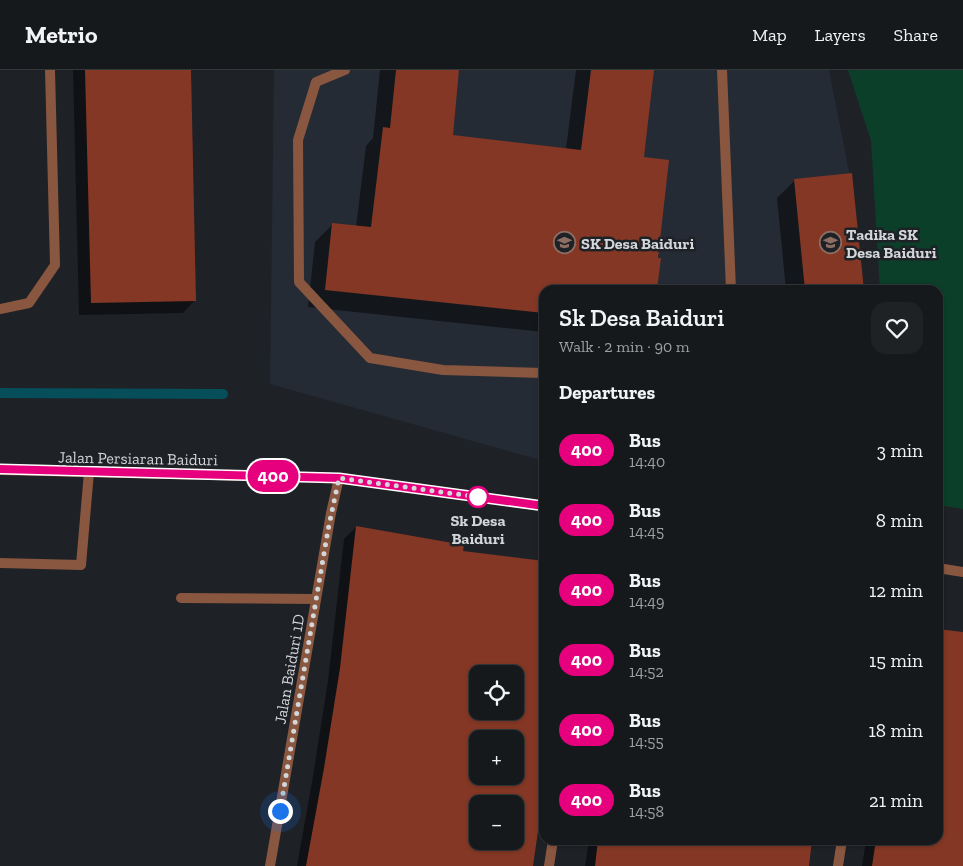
<!DOCTYPE html>
<meta charset="utf-8">
<style>
:root{--surface:#16191c;--page:#1f2225;--text:#f1f3f6;--muted:#9ea0a3;--line:#35383b}
body{margin:0;font-family:"Zilla Slab",serif;background:var(--page);color:var(--text);height:100vh;display:flex;flex-direction:column;font-size:19px;white-space:nowrap}
*{box-sizing:border-box;margin:0}
p{font-size:16px;color:var(--muted)}
.icon{flex:none;width:28px;height:28px;fill:none;stroke:currentColor;stroke-width:2;stroke-linecap:round;stroke-linejoin:round}
.map{position:relative;flex:1;overflow:hidden}
.details{position:absolute;left:539px;top:215px;width:404px;height:560px;display:flex;flex-direction:column;background:var(--surface);border-radius:15px;box-shadow:0 1px 4px #0004,0 0 0 1px var(--line)}
.details>*{flex:none}
.badge{padding:0 10px;border-radius:16px;font-size:18px;line-height:32px}
.tools{position:absolute;left:469px;top:595px;display:grid;gap:10px}
.tools a{display:grid;place-items:center;width:55px;height:55px;border-radius:10px;background:var(--surface);box-shadow:0 1px 4px #0004,0 0 0 1px var(--line);font-size:25px}
.you{position:absolute;width:25px;height:25px;margin:-12px;border:4px solid #fff;border-radius:50%;background:#1a73e8;box-shadow:0 0 0 8px #1a73e833}
.map>.badge{position:absolute;translate:-50% -50%;box-shadow:0 0 0 2px #fff}
h2{padding:0 20px;font-size:19px;line-height:45px}
.round{display:grid;place-items:center;flex:none;width:52px;height:52px;border-radius:15px;background:var(--page)}
.head{display:flex;align-items:center;justify-content:space-between;height:85px;padding:0 20px}
h1{font-size:24px;font-weight:600;line-height:38px}
ul{padding:0;list-style:none}
li{display:flex;align-items:center;gap:15px;height:70px;padding:0 20px}
li div{flex:1}
li b{display:block;font-size:19px}
li em{font-style:normal}
li .badge{min-width:55px;font-weight:700;text-align:center}
header{display:flex;align-items:center;gap:30px;box-sizing:border-box;height:70px;padding:0 25px;background:var(--surface);border-bottom:1px solid var(--line)}
header strong{font-size:24px}
nav{display:flex;gap:28px;margin-inline-start:auto;font-size:18px}
.map>svg:first-child{display:block}
.built{fill:#242b35}
.green{fill:#0b3f29}
.shadow{fill:#0007;fill-rule:evenodd}
.lines{fill:none;stroke-linecap:round;stroke-linejoin:round}
.stream{stroke:#064e5a;stroke-width:10}
.building{fill:#833724;fill-rule:evenodd}
.service{stroke:#89563f;stroke-width:10}
.minor{stroke:#89563f;stroke-width:10}
.tertiary{stroke:#89563f;stroke-width:10}
.line-casing{stroke:#fff;stroke-width:11}
.line{stroke:#e6007e;stroke-width:8}
.walk{stroke:#d4d7da;stroke-width:5;stroke-dasharray:0 9}
.stop-dot{fill:#fff;stroke:#e6007e;stroke-width:2.5}
.labels{text-anchor:middle;stroke-width:5;stroke-linejoin:round;paint-order:stroke}
.poi-label{font-size:16px;font-weight:bold;fill:#d4d7da;stroke:#1e2126;text-anchor:start}
.street-label{font-size:16px;fill:#d4d7da;stroke:#1e2126}
.stop-label{font-size:16px;font-weight:bold;fill:#d4d7da;stroke:#1e2126}
</style>
<header>
<strong>Metrio</strong>
<nav><a>Map</a><a>Layers</a><a>Share</a></nav>
</header>
<div class="map">
<svg width="963" height="796" viewBox="0 0 963 796">
<rect width="100%" height="100%" fill="#1e2126"/>
<path class="built" d="M274 0H829L854 127 862 220H544V391L270 314Z"/>
<path class="green" d="M848 0H963V439L938 435V220H880L871 71Z"/>
<g class="shadow">
<path d="M73 0H190L195 230 183 243 79 245Z"/>
<path d="M380 0H458L451 66 566 79 576 0H653L642 88 656 189V220H544V262L308 237 315 172 333 154 356 157 366 76 373 68Z"/>
<path d="M795 110 863 220H786L777 128Z"/>
<path d="M356 457 462 482 544 492 531 796H297L312 712 328 611 344 469ZM478 604H515V641H478ZM478 669H515V706H478ZM478 734H515V771H478Z"/>
<path d="M938 560 963 564V796H862L866 770H938Z"/>
<path d="M589 770H811L808 796H585Z"/>
</g>
<g class="lines">
<path class="stream" d="M0 323 223 324"/>
</g>
<g class="building">
<path d="M85 0H191L196 231 91 233Z"/>
<path d="M396 0H459L453 65 581 80 591 0H654L644 87 669 90 658 188H661L657 220H544V243L325 220 332 153 371 157 383 57 390 58Z"/>
<path d="M852 103 864 220H805L794 109Z"/>
<path d="M356 456 464 475 463 481 544 491V719L533 796H306L324 698 340 598ZM478 604H515V641H478ZM478 669H515V706H478ZM478 734H515V771H478Z"/>
<path d="M938 559 963 562V796H872L876 770H938Z"/>
<path d="M598 770H812L809 796H595Z"/>
</g>
<g class="lines">
<g class="service">
<path d="M345 0 316 12 298 70 299 212 370 288 443 300 544 303"/>
<path d="M722 0 731 220"/>
<path d="M0 493 81 495 89 402"/>
<path d="M181 528 316 529"/>
</g>
<g class="minor">
<path d="M0 239 29 233 55 195 50 0"/>
<path d="M270 796 331 443 339 408"/>
<path d="M549 796 553 770"/>
<path d="M838 796 842 770"/>
</g>
<g class="tertiary">
<path d="M0 400 339 408 544 436"/>
<path d="M938 498 963 502"/>
</g>
</g>
<g class="lines">
<defs>
<path id="line" d="M0 399 339 408 544 436"/>
</defs>
<use href="#line" class="line-casing"/>
<use href="#line" class="line"/>
<path class="walk" d="M280 741 328 460 339 408 478 427"/>
</g>
<defs>
<symbol id="school-ring" viewBox="-11 -11 22 22"><circle r="9.5" fill="#1e2126" stroke="#8d6e63" stroke-width="1.5"/><path d="M0-5L7-2L0 1L-7-2ZM-4 1L0 2.5L4 1V4Q0 6-4 4Z" fill="#8d6e63"/></symbol>
</defs>
<g fill-rule="evenodd">
<use href="#school-ring" x="552" y="160" width="25" height="25"/>
<use href="#school-ring" x="818" y="160" width="25" height="25"/>
</g>
<circle class="stop-dot" cx="478" cy="427" r="10"/>
<g class="labels">
<g class="poi-label">
<text x="846" y="170">Tadika SK<tspan x="846" dy="18">Desa Baiduri</tspan></text>
<text x="581" y="179">SK Desa Baiduri</text>
</g>
<g class="street-label">
<text transform="translate(138 388) rotate(1)" y="6">Jalan Persiaran Baiduri</text>
<text transform="translate(289 599) rotate(-80)" y="6">Jalan Baiduri 1D</text>
</g>
<g class="stop-label">
<text x="478" y="456">Sk Desa<tspan x="478" dy="18">Baiduri</tspan></text>
</g>
</g>
</svg>
<div class="tools">
<a><svg class="icon" aria-label="locate" viewBox="0 0 24 24"><circle cx="12" cy="12" r="6"/><path d="M12 2v4M12 18v4M2 12h4M18 12h4"/></svg></a>
<a>+</a>
<a>−</a>
</div>
<div class="you" style="left:280px;top:741px"></div>
<b class="badge" style="left:273px;top:406px;background:#e6007e;color:#fff">400</b>
<section class="details">
<div class="head"><div><h1>Sk Desa Baiduri</h1><p>Walk · 2 min · 90 m</p></div><a class="round"><svg class="icon" aria-label="heart" viewBox="0 0 24 24"><path d="M12 20l-8-8c-3-5 5-10 8-4 3-6 11-1 8 4z"/></svg></a></div>
<h2>Departures</h2>
<ul>
<li><span class="badge" style="background:#e6007e;color:#fff">400</span><div><b>Bus</b><p>14:40</p></div><em>3 min</em></li>
<li><span class="badge" style="background:#e6007e;color:#fff">400</span><div><b>Bus</b><p>14:45</p></div><em>8 min</em></li>
<li><span class="badge" style="background:#e6007e;color:#fff">400</span><div><b>Bus</b><p>14:49</p></div><em>12 min</em></li>
<li><span class="badge" style="background:#e6007e;color:#fff">400</span><div><b>Bus</b><p>14:52</p></div><em>15 min</em></li>
<li><span class="badge" style="background:#e6007e;color:#fff">400</span><div><b>Bus</b><p>14:55</p></div><em>18 min</em></li>
<li><span class="badge" style="background:#e6007e;color:#fff">400</span><div><b>Bus</b><p>14:58</p></div><em>21 min</em></li>
</ul>
</section>
</div>
